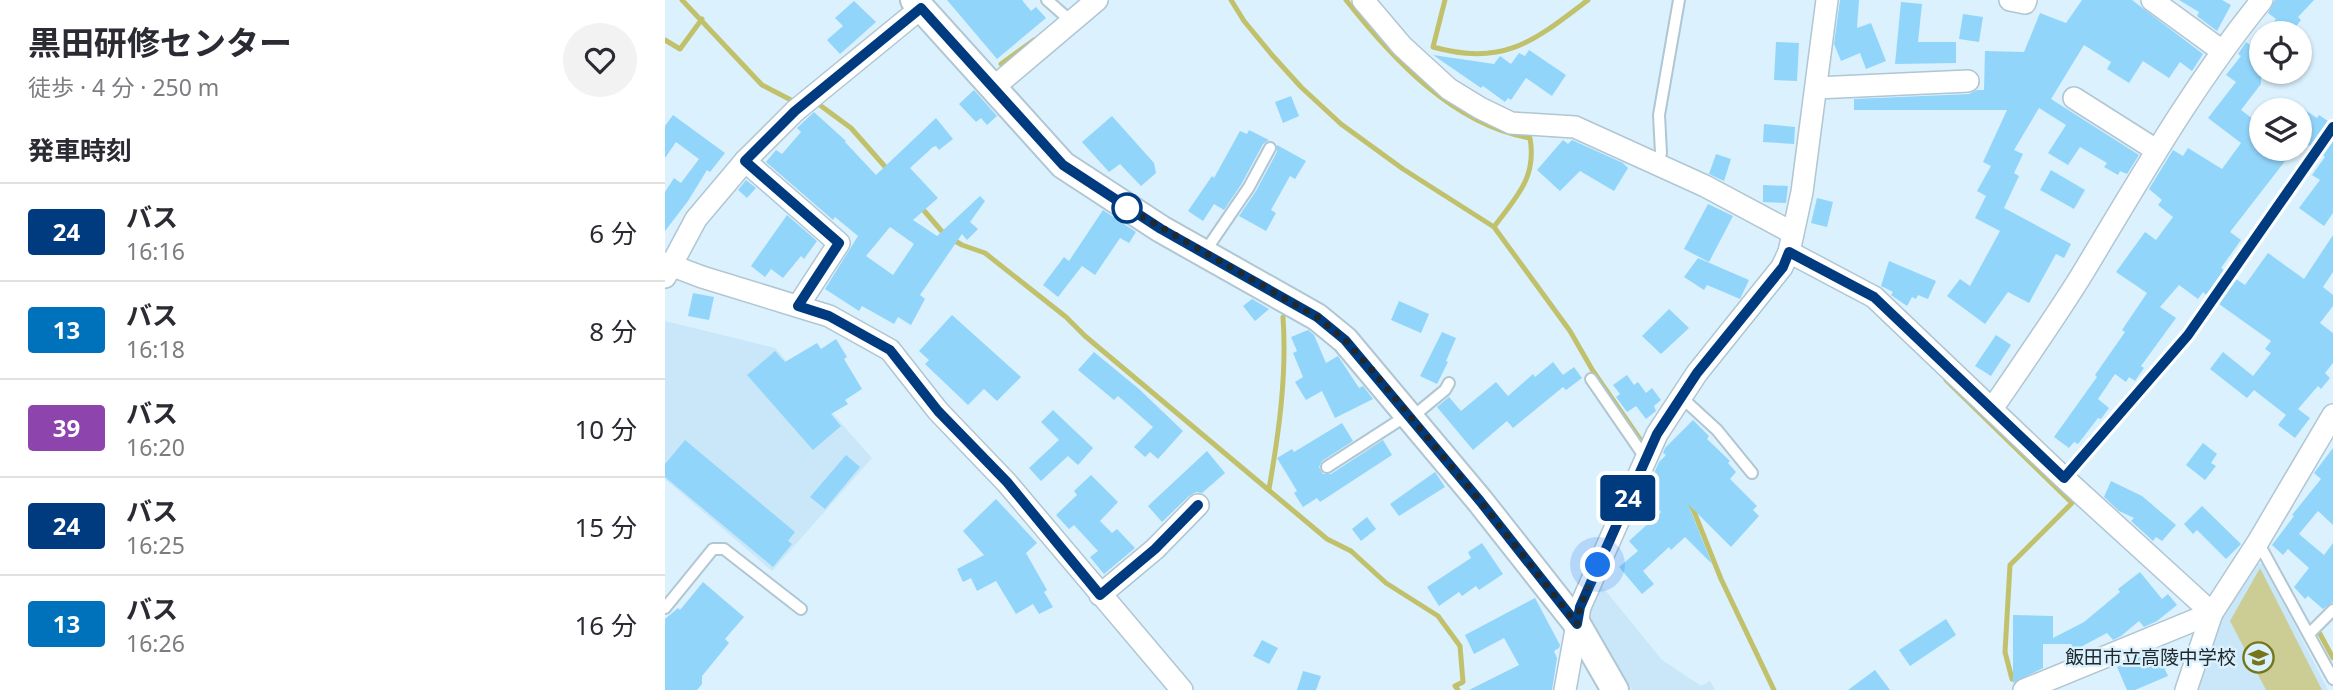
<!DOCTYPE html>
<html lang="ja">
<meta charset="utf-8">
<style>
:root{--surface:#fff;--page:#f2f2f3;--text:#2b2b33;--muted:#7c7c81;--line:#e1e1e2}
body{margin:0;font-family:"Noto Sans","Noto Sans JP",sans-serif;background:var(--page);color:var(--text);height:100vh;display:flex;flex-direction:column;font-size:26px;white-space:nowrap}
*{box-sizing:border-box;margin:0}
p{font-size:23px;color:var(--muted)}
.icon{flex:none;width:38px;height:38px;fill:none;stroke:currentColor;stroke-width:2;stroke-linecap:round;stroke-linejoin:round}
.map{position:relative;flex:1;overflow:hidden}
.panel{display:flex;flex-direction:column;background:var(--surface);width:665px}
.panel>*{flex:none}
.badge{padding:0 14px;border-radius:5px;font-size:24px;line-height:46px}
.buttons{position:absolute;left:1584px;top:21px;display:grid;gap:14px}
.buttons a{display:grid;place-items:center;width:63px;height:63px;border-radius:50%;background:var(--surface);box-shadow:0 2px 5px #0004;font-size:35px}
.you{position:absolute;width:35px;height:35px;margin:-18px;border:5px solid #fff;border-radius:50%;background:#1a73e8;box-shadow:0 0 0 10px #1a73e833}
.map>.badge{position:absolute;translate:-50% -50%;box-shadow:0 0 0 4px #fff}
h2{padding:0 28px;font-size:26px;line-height:63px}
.round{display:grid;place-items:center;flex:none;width:74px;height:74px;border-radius:37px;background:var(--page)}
.summary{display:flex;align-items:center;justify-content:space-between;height:119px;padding:0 28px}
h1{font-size:33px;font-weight:700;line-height:52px}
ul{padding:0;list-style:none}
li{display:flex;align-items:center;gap:21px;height:98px;padding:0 28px;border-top:2px solid var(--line)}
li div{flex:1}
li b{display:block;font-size:26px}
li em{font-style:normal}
li .badge{min-width:77px;font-weight:700;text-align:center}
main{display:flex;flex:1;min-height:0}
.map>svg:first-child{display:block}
.built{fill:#c9e7f8}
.green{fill:#cccc95}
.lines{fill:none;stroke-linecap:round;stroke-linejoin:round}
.stream{stroke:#c1c16c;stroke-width:5}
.building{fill:#92d5fb;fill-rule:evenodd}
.service-casing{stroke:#b0c6d2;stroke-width:14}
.minor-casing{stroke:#b0c6d2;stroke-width:24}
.tertiary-casing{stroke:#b0c6d2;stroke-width:30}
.service{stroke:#fff;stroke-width:10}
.minor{stroke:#fff;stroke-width:21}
.tertiary{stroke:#fff;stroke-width:26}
.line-casing{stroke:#fff;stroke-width:16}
.line{stroke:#003b80;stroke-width:10}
.walk{stroke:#20292d;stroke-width:7;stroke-dasharray:0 12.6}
.stop-dot{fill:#fff;stroke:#003b80;stroke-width:3.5}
.labels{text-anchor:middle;stroke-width:5;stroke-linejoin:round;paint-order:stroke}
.poi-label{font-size:19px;fill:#20292d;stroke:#dbf1fe;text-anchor:end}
</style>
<main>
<section class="panel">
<div class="summary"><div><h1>黒田研修センター</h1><p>徒歩 · 4 分 · 250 m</p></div><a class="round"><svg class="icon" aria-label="heart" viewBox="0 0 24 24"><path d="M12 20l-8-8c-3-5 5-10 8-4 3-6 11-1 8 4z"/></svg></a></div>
<h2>発車時刻</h2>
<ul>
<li><span class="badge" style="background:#003b80;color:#fff">24</span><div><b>バス</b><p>16:16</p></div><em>6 分</em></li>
<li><span class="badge" style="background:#0072bc;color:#fff">13</span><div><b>バス</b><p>16:18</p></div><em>8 分</em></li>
<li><span class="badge" style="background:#8e44ad;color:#fff">39</span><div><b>バス</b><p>16:20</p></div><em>10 分</em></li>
<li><span class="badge" style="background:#003b80;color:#fff">24</span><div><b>バス</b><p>16:25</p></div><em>15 分</em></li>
<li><span class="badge" style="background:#0072bc;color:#fff">13</span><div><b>バス</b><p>16:26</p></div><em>16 分</em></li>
</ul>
</section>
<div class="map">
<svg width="1668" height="690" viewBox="0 0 1668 690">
<rect width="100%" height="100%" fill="#dbf1fe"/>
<g class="built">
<path d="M0 321 110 348 207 458 107 571 0 479Z"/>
<path d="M1588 563 1598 564 1663 690H1531L1555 623Z"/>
<path d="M935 584 997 660 1036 686 1045 681 1050 690H967L921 616Z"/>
</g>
<path class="green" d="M1595 568 1657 690H1601L1565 621Z"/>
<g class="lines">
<g class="stream">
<path d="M17 0 97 85 126 100"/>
<path d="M566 0 579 21 607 55 636 87 676 124 738 169 829 227 905 331 928 371 977 442"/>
<path d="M681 0C727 58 788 125 865 138 872 178 851 197 829 227"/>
<path d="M780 0 768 47C839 67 869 41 923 0"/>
<path d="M0 40 15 49 37 19"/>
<path d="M336 64 369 40"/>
<path d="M152 103 186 128 223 170"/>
<path d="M255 206 280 235 297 245 320 253 401 317 420 336 662 539 686 551 721 583 773 616 795 646 798 682 790 686 793 690"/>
<path d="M1281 380 1407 503 1345 565 1340 652 1347 679"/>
<path d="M604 489C614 432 622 375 618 317"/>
<path d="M1022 501 1028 509 1056 579 1109 690"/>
<path d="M1655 634 1668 658"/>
</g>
</g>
<g class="building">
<path d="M282 0H357L366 11 371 7 381 18 332 59Z"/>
<path d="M1175 0H1194L1192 28 1206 23 1221 61 1201 69 1195 53 1176 61 1169 44Z"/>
<path d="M1417 0H1467L1538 54 1527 71 1515 62 1504 78 1478 61 1464 83 1442 69 1446 62 1419 45 1386 99 1474 155 1462 174 1455 171 1453 175 1439 167 1442 163 1415 147 1403 165 1383 153 1401 125 1374 108 1349 150 1358 154 1349 173 1354 176 1339 208 1406 244 1399 258 1391 254 1364 303 1343 292 1320 324 1282 296 1295 279 1305 286 1335 231 1310 218 1321 196 1312 191 1326 166 1318 162 1342 110H1189V99L1304 94 1312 90H1319L1320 51 1359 52 1375 13 1401 23Z"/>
<path d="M1514 0H1557L1566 5 1552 31 1532 16 1534 12Z"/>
<path d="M1610 0H1649L1633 17 1636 20 1626 33H1600L1611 19 1603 13Z"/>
<path d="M189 1 211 22 175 54 162 40 178 26 170 18Z"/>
<path d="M1236 2 1257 4 1253 42H1291V63L1230 64Z"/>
<path d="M1298 14 1318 17 1314 42 1294 39Z"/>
<path d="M1111 42 1134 43 1132 81 1109 80Z"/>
<path d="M1581 42 1596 53V84L1576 110 1596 125V149H1615L1624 156 1565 232 1576 240 1556 268 1559 270 1541 295 1538 292 1533 299 1514 285 1495 307 1511 318 1476 366 1479 368 1470 381 1464 377 1461 382 1450 374 1433 399 1444 408 1436 419 1433 418 1413 444 1409 442 1404 448 1389 437 1432 377 1430 375 1460 332 1457 330 1482 293 1451 272 1480 232 1491 240 1508 217 1493 205 1497 200 1484 189 1508 150 1518 156 1523 148 1557 169 1576 143 1543 118 1571 82 1561 75 1576 56 1573 54Z"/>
<path d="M864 50 901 75 887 96 861 78 846 100 843 98 840 102 818 86 816 88 768 55 829 64 835 56 846 64 854 53 860 56Z"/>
<path d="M309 90 332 116 322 125 316 118 311 122 294 104Z"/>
<path d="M626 96 634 116 618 123 610 102Z"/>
<path d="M1634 106 1652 118 1654 115 1663 121 1645 146 1634 139Z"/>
<path d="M149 112 181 141 180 142 211 175 271 118 288 139 274 150 271 146 268 147 245 168 273 198 248 220 272 236 315 196 320 201 305 222 313 229 302 240 297 234 255 295 260 299 246 325 233 317 229 324 197 306 194 311 160 289 193 236 170 217 168 220 101 162 111 150 117 154 136 132 132 128ZM225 227 249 244 228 275 201 256Z"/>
<path d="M8 115 60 153 45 172 42 170 23 201 0 231V192L9 178 16 183 34 159 11 142 0 158V126Z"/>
<path d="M447 116 489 163 491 173 476 186 455 164 444 172 417 142Z"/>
<path d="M1099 124 1130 127 1129 144 1098 142Z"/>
<path d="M584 130 604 140 598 144 577 183 559 210 549 204 538 221 523 211 547 176 549 178 575 131 582 134Z"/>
<path d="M898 140 903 144 907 140 958 163 963 168 949 191 915 171 895 191 872 170Z"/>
<path d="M1668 141V213L1659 226 1634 208 1655 180 1647 175 1660 157 1658 155Z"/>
<path d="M612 145 641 161 630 179 625 176 606 210 611 213 601 231 574 216 591 191 612 152Z"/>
<path d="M1051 154 1066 159 1059 181 1044 174Z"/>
<path d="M1386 170 1420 190 1409 209 1375 190Z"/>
<path d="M81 180 91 188 82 198 73 190Z"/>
<path d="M1098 185 1123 186 1121 203 1098 202Z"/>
<path d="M1152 198 1168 202 1162 227 1146 223Z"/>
<path d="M1043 204 1068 216 1044 262 1019 249Z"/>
<path d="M438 210 471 232 464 243 455 238 430 275 417 266 393 297 378 285 399 257 404 261Z"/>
<path d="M122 215 152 241 139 259 136 256 118 278 106 269 100 277 86 266Z"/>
<path d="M1668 235V272L1658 287 1668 295V306L1655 323 1668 333V363L1660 373 1665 378 1656 389 1653 386 1633 409 1645 418 1630 438 1613 425 1621 415 1589 390 1582 398 1545 369 1558 352 1588 376 1606 353 1600 349 1606 341 1554 304 1571 279 1580 285 1603 253 1639 279Z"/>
<path d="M1033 258 1084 280 1075 299 1042 285 1039 290 1019 277Z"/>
<path d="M1224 261 1271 281 1263 299 1253 295 1251 299 1247 297 1242 306 1226 295 1228 292 1216 286Z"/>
<path d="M28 293 49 297 44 320 23 316Z"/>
<path d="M587 299 604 309 590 321 578 306Z"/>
<path d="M734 301 764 314 756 333 726 320Z"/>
<path d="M1004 309 1024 328 996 354 977 336Z"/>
<path d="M287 315 356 377 332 401 319 389 303 405 260 364 264 360 254 351Z"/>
<path d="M643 330 649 335 661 363 673 356 694 388 698 386 708 399 670 418 657 391 641 400 630 382 638 377 628 353 632 351 626 337Z"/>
<path d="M777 332 791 338 781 361 783 362 772 384 755 376Z"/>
<path d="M1331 335 1346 345 1326 376 1310 366Z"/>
<path d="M171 339 182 357 179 359 197 389 180 400 183 404 166 414 176 426 148 450 82 375 110 351 120 362 152 343 156 349Z"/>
<path d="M429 352 474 389 518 431 493 459 485 452 480 457 469 447 488 427 453 396 449 400 413 370Z"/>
<path d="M888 362 898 375 909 367 917 378 901 390 898 387 848 428 842 421 808 450 772 407 784 397 796 411 831 382 843 396 868 374 870 377Z"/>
<path d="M962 375 969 385 973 382 981 393 987 388 996 400 989 406 991 411 981 419 971 406 962 412 951 397 955 394 948 385Z"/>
<path d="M388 410 428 448 413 465 403 456 376 481 364 468 394 440 376 422Z"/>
<path d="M1028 420 1044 436 1042 439 1065 461 1063 463 1071 472 1065 479 1092 506 1088 510 1094 516 1066 547 1023 504 1047 564 1020 537 1006 550 1004 547 978 571 989 584 977 594 954 567 973 551 964 541 996 512 979 496 994 462 1001 455 998 453 1000 448Z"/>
<path d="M677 423 688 441 657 461 654 467 658 474H666L718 440 727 455 655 502 652 498 638 507 629 493 632 491 612 458 627 449 629 452Z"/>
<path d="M20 440 130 532 123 541 127 544 108 567 0 477V464Z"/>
<path d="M1538 443 1552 454 1546 463 1551 466 1540 480 1521 465Z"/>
<path d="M1668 448V525L1653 511 1634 534 1659 555 1668 543V602L1658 609 1643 596 1640 599 1629 587 1644 568 1623 549 1618 555 1607 545 1629 516 1627 515 1656 479 1649 473Z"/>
<path d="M542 451 560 473 537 493 531 492 524 496 497 522 483 506Z"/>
<path d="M181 455 195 467 160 509 145 497Z"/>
<path d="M770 472 780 487 734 516 725 504Z"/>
<path d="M426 475 453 502 435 521 447 533 452 529 470 548 439 574 425 557 433 551 409 525 404 529 391 515 412 495 409 491Z"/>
<path d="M1446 481 1477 496 1511 525 1497 541 1491 537 1488 541 1466 521 1469 518 1454 511 1439 497Z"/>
<path d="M331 499 372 543 361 553 382 590 379 592 388 607 374 614 368 604 351 614 331 581 312 591 306 578 298 582 292 569 319 555 298 531Z"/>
<path d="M1537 506 1576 544 1561 559 1532 530 1528 534 1519 524Z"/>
<path d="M702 517 711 529 696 541 687 529Z"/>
<path d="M817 543 838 574 814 590 811 586 797 596 794 592 774 606 762 587 806 558 803 552Z"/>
<path d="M1475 572 1497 599 1503 594 1512 605 1492 621 1479 627 1474 621 1456 636 1448 640 1442 633 1410 650 1406 644H1378V668L1348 683V615L1388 616V638L1419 622 1455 592 1453 589Z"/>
<path d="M38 582 79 617 60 639 64 643 37 676V684L32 690H0V619L13 608 15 610Z"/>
<path d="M870 598 895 645 894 648 889 651 892 658 887 690H804L854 665 839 638 809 654 800 635Z"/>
<path d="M1281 619 1291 635 1245 666 1234 650Z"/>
<path d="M597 640 613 648 604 664 588 656Z"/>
<path d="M1487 652H1492L1503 676 1470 690H1462L1452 667Z"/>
<path d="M1210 670 1225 690H1183Z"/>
<path d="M638 671 656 676 651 690H632Z"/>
</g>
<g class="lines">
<defs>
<g id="service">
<path d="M382 0 407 22"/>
<path d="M993 164 996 153 994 115 1014 0"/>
<path d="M539 253 584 187 605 148"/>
<path d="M926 379 981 459"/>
<path d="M1016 397 1052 430 1087 473"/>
<path d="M746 418 780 390 784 383"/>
<path d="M662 467 741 416"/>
<path d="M1399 478 1523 335 1668 127"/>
<path d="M1593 542 1668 679"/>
<path d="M0 608 48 549H59L136 609"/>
<path d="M1644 634 1668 610"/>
</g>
<g id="minor">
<path d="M698 0 737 46 784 89 815 108 846 123 910 127 1040 186 1128 233"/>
<path d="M1345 0 1360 3 1361 0"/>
<path d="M1487 0 1557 51"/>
<path d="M328 88 432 0"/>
<path d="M1151 88 1303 81"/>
<path d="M1409 98 1491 150"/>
<path d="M80 161 174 243 133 306"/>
<path d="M1124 252 1209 297 1399 478 1547 613"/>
<path d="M0 263 37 277 164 316 225 350 273 411 342 483 517 690"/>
<path d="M0 277 31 219 80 161 130 111 256 8"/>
<path d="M1327 409C1357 365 1388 321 1416 276 1473 182 1527 86 1597 0"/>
<path d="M435 595 490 549 533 505"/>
<path d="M900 690 915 607 992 434 1032 373 1117 267 1124 252 1137 192 1162 0"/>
<path d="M1359 690 1547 613"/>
<path d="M1521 690 1547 613 1593 542 1668 415"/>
</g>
<path id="tertiary" d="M249 0 398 165 496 229 652 317 680 340 815 501 912 624 950 690"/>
</defs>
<use href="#service" class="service-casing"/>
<use href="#minor" class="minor-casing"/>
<use href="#tertiary" class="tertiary-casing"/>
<use href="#service" class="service"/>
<use href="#minor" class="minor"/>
<use href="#tertiary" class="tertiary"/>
</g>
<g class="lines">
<defs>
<path id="line" d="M533 505 490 549 435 595 342 482 273 411 225 350 164 316 133 306 174 243 80 161 130 111 256 8 398 165 496 229 652 317 680 340 815 501 912 624 915 607 992 434 1032 373 1118 267 1124 252 1209 297 1399 478 1523 335 1668 127"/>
</defs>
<use href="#line" class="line-casing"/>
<use href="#line" class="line"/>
<path class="walk" d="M462 208 459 206 652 317 680 340 706 369 815 501 912 624 915 607 933 565"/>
</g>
<defs>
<symbol id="school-ring" viewBox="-11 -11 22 22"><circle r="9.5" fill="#dbf1fe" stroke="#76751a" stroke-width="1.5"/><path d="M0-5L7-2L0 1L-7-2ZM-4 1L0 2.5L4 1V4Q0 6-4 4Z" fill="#76751a"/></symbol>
</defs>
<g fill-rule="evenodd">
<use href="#school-ring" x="1576" y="640" width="35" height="35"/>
</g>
<circle class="stop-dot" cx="462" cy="208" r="14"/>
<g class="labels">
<g class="poi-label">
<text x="1571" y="664">飯田市立高陵中学校</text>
</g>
</g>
</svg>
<div class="buttons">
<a><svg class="icon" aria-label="locate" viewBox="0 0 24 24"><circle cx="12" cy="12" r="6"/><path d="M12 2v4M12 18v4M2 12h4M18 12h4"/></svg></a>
<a><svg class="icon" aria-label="layers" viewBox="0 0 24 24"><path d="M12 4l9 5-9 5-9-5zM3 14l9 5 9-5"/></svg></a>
</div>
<div class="you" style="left:933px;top:565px"></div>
<b class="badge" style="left:963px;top:498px;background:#003b80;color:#fff">24</b>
</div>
</main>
